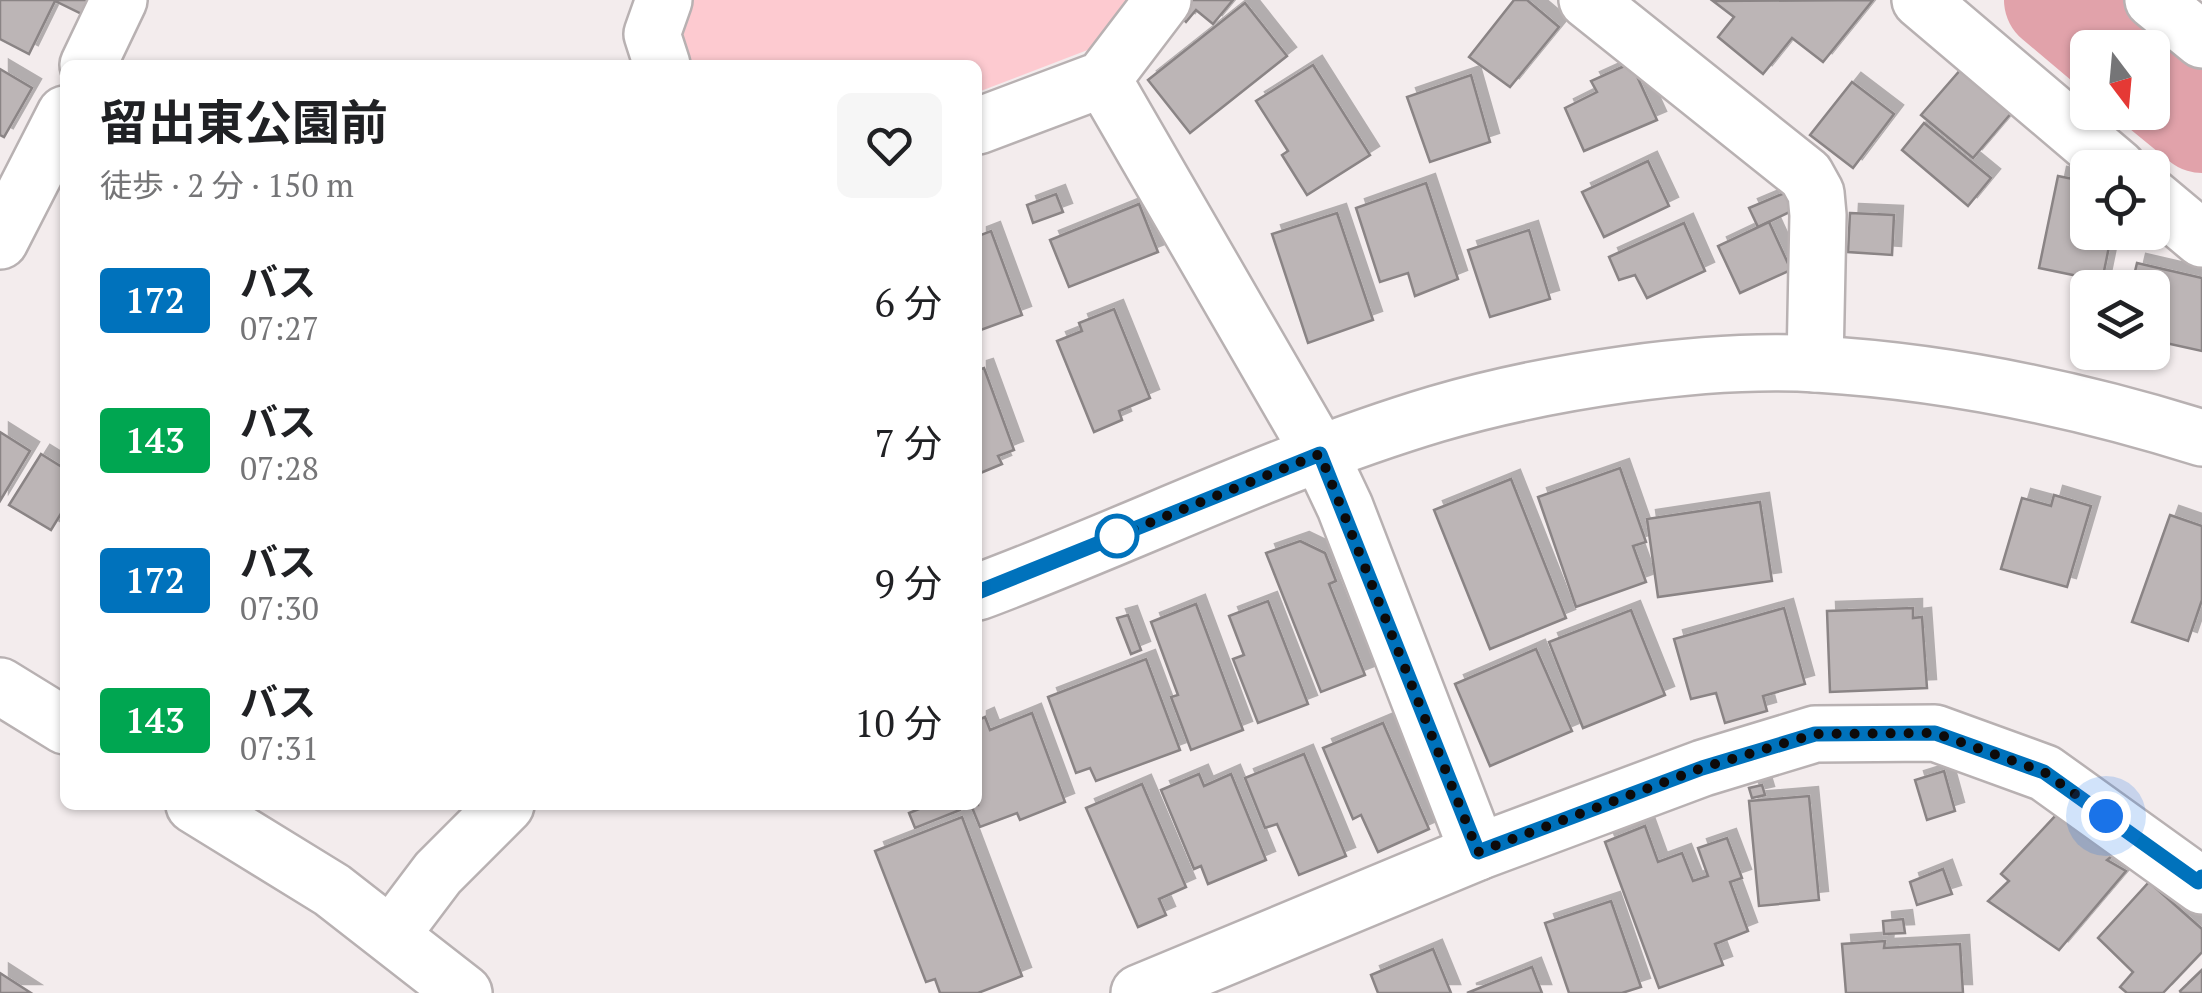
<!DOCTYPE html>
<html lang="ja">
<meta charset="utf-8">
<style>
:root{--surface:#fff;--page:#f6f6f6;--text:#202124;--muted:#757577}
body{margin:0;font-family:"PT Serif","Noto Sans JP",serif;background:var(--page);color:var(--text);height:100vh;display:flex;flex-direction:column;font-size:38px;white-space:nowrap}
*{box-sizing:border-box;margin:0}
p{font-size:32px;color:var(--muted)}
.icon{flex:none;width:55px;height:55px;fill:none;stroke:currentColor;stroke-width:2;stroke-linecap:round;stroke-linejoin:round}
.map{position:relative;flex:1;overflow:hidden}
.sheet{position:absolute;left:60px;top:60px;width:922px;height:750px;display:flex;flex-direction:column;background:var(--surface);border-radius:15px;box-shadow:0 2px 8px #0004}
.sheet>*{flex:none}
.badge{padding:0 20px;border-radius:8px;font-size:35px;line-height:65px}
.needle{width:65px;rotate:164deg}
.tools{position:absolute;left:2070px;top:30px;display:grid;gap:20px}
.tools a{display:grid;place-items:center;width:100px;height:100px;border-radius:15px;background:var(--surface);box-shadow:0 2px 8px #0004;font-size:50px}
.you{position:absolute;width:50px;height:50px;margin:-25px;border:8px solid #fff;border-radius:50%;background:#1a73e8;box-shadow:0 0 0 15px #1a73e833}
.map>.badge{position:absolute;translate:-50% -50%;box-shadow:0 0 0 5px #fff}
.round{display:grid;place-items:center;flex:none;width:105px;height:105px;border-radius:15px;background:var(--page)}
.head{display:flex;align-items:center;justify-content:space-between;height:170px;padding:0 40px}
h1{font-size:48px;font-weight:700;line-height:75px}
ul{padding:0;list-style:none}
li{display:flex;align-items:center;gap:30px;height:140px;padding:0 40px}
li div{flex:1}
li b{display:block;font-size:38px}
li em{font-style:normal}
li .badge{min-width:110px;font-weight:700;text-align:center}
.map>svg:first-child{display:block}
.green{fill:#fdcad0}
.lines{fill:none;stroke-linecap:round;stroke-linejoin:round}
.river{stroke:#e1a2aa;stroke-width:102}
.building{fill:#bcb5b6;stroke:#8a8485;stroke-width:2.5;filter:url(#shadow)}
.street-casing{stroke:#b8b1b2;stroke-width:60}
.secondary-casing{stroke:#b8b1b2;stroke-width:60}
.street{stroke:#fff;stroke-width:55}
.secondary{stroke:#fff;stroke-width:55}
.line-casing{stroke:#fff;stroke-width:22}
.line{stroke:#0072bc;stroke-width:15}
.walk{stroke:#0d0b0b;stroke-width:10;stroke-dasharray:0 18}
.stop-dot{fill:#fff;stroke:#0072bc;stroke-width:5}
</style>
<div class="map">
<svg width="2202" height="993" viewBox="0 0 2202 993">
<defs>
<filter id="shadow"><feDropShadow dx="9" dy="-9" stdDeviation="0" flood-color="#0004"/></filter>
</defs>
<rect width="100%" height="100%" fill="#f3eced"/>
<path class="green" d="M692 0H1129L1098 46 978 92V65H690L679 35Z"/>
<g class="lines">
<g class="river">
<path d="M2055 0 2112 48"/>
<path d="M2152 81 2202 122"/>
</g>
</g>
<g class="building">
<path d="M0 0H96L88 17 55 1 29 54 0 39Z"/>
<path d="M1191 0H1233L1213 24 1196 10 1186 22 1179 15Z"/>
<path d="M1514 0H1527L1559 27 1510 87 1469 57Z"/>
<path d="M1873 0 1823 62 1792 38 1763 74 1718 37 1734 17 1713 1Z"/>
<path d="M1245 3 1287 56 1190 133 1148 80Z"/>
<path d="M1631 63 1657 120 1584 151 1565 108 1597 92 1591 81Z"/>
<path d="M1313 65 1370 155 1307 195 1282 155 1288 151 1256 101Z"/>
<path d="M1962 68 2013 111 1973 158 1921 115Z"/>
<path d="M0 69 32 88 4 137 0 135Z"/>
<path d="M1471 75 1490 142 1430 162 1407 97Z"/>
<path d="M1852 82 1894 114 1853 168 1810 135Z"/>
<path d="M1924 123 1991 178 1968 206 1902 150Z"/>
<path d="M1648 161 1669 206 1604 237 1582 192Z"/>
<path d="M2058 176 2088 182V232H2112L2102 281 2039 268Z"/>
<path d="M1426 183 1458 279 1415 296 1408 273 1380 282 1356 208Z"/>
<path d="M1787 192 1796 209 1758 227 1749 208Z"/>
<path d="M1056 194 1063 212 1033 223 1027 205Z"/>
<path d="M1139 204 1158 252 1069 287 1050 240Z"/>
<path d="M1337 213 1373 320 1308 343 1272 234Z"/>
<path d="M1850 213 1894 215 1892 255 1848 252Z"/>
<path d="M1769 222 1791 270 1740 293 1718 246Z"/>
<path d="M1684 223 1705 271 1647 298 1635 275 1619 280 1609 257Z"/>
<path d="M1529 230 1550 299 1490 317 1468 250Z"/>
<path d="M991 231 1022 315 978 331V236Z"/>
<path d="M2137 263 2202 278V351L2152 340V288H2131Z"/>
<path d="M1114 309 1150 398 1119 411 1122 420 1094 432 1057 341 1082 331 1079 323Z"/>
<path d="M984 368 1014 450 998 456 1002 464 978 474V370Z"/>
<path d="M0 432 30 451 0 501Z"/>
<path d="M41 454 65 469V507L51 530 9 505Z"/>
<path d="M1620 468 1646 542 1633 546 1646 582 1576 607 1538 497Z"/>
<path d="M1511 479 1566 618 1490 649 1434 510Z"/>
<path d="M2054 495 2091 506 2067 587 2001 569 2022 498 2051 506Z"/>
<path d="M1760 502 1772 581 1658 597 1647 519Z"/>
<path d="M2170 515 2202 526V600L2188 641 2132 622Z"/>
<path d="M1300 541 1325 553 1336 581 1329 584 1365 675 1321 692 1266 553Z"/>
<path d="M1268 601 1308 704 1258 723 1233 659 1244 655 1229 616Z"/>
<path d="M1196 604 1243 730 1191 750 1171 697 1178 695 1151 622Z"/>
<path d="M1784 608 1805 684 1763 696 1767 711 1725 723 1716 693 1691 699 1674 639Z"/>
<path d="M1913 608V618L1922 617 1927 688 1830 692 1827 611Z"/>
<path d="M1631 610 1665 695 1583 728 1549 642Z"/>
<path d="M1128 615 1141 650 1131 654 1117 618Z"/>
<path d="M1536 649 1572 731 1490 766 1455 684Z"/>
<path d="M1146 659 1180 750 1096 781 1090 768 1076 773 1048 697Z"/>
<path d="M1032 713 1065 802 1020 820 1017 813 980 827 971 805H978V720L985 717 990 730Z"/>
<path d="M1383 723 1429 829 1378 852 1361 815 1353 819 1323 748Z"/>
<path d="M1304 754 1346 856 1299 875 1277 824 1265 828 1245 778Z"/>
<path d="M1944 771 1955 811 1927 820 1915 780Z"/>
<path d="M1199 774 1204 786 1231 774 1266 860 1208 884 1201 866 1194 869 1161 790Z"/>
<path d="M1142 784 1186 887 1159 899 1166 915 1138 927 1086 808Z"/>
<path d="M1762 785 1765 795 1752 798 1749 788Z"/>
<path d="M1809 796 1819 900 1759 906 1749 801Z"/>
<path d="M929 805H958L960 810 915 828 909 813Z"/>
<path d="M2058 813 2117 852 2107 860 2126 871 2059 950 1988 901 2009 881 2001 874Z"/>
<path d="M962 817 1022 976 978 993H940L935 979 926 982 875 851Z"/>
<path d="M1645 826 1658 862 1682 853 1693 881 1708 876 1698 848 1727 838 1742 878 1730 882 1748 931 1715 944 1723 965 1659 988 1605 842Z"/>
<path d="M1943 869 1952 894 1917 905 1910 882Z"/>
<path d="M2149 882 2202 929V952L2163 993H2127L2120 987 2133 972 2098 938Z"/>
<path d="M1611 901 1641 987 1622 993H1569L1545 923Z"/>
<path d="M1903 919 1905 933 1884 934 1883 921Z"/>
<path d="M1885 941 1884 948 1960 944 1963 993H1846L1842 944Z"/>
<path d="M1433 949 1451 993H1378L1371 975Z"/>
<path d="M1532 967 1542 993H1467Z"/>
<path d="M2202 970V993H2181L2180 991Z"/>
<path d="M0 973 31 993H0Z"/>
</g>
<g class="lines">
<defs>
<g id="street">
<path d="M1587 0 1806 175 1816 193 1818 215 1815 364"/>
<path d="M1920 0 2118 168"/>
<path d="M2153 0 2202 40"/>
<path d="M88 65 119 0"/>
<path d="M662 65 652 34 664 0"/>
<path d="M1103 79 1320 454 1345 507 1478 852"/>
<path d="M978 126 1103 79 1163 0"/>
<path d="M2152 197 2202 239"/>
<path d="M0 241 65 114"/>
<path d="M1139 993 1478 852 1703 768 1815 734 1935 733 2045 773 2202 886"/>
</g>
<g id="secondary">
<path d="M978 592C1131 535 1279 461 1436 414 1545 382 1703 357 1817 364 1947 372 2078 399 2202 438"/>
<path d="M0 686 65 726"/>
<path d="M194 805 332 890 464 993"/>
<path d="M392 934 438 873 506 805"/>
</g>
</defs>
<use href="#street" class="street-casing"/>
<use href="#secondary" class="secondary-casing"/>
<use href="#street" class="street"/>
<use href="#secondary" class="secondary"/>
</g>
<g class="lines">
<defs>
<path id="line" d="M978 592 1320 454 1478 852 1702 768 1815 734 1935 733 2044 772 2198 882 2202 877"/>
</defs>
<use href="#line" class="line-casing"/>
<use href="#line" class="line"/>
<path class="walk" d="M1117 536 1320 454 1478 852 1702 768 1815 734 1935 733 2044 772 2106 816"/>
</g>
<circle class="stop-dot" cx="1117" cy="536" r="20"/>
</svg>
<div class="tools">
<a><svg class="needle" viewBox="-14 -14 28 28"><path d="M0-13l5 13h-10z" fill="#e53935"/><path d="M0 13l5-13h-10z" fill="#757577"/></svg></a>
<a><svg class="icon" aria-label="locate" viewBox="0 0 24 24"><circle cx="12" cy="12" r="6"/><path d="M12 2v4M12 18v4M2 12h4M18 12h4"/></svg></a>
<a><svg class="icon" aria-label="layers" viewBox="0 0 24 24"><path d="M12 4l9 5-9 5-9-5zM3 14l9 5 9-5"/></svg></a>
</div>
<div class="you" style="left:2106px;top:816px"></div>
<section class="sheet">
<div class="head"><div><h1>留出東公園前</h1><p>徒歩 · 2 分 · 150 m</p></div><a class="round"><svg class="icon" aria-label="heart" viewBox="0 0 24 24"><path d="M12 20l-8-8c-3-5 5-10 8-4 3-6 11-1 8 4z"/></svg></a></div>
<ul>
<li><span class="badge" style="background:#0072bc;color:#fff">172</span><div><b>バス</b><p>07:27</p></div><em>6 分</em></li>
<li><span class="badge" style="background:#00a651;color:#fff">143</span><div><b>バス</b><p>07:28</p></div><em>7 分</em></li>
<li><span class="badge" style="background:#0072bc;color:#fff">172</span><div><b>バス</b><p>07:30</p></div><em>9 分</em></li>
<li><span class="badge" style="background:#00a651;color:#fff">143</span><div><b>バス</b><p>07:31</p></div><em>10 分</em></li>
</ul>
</section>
</div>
